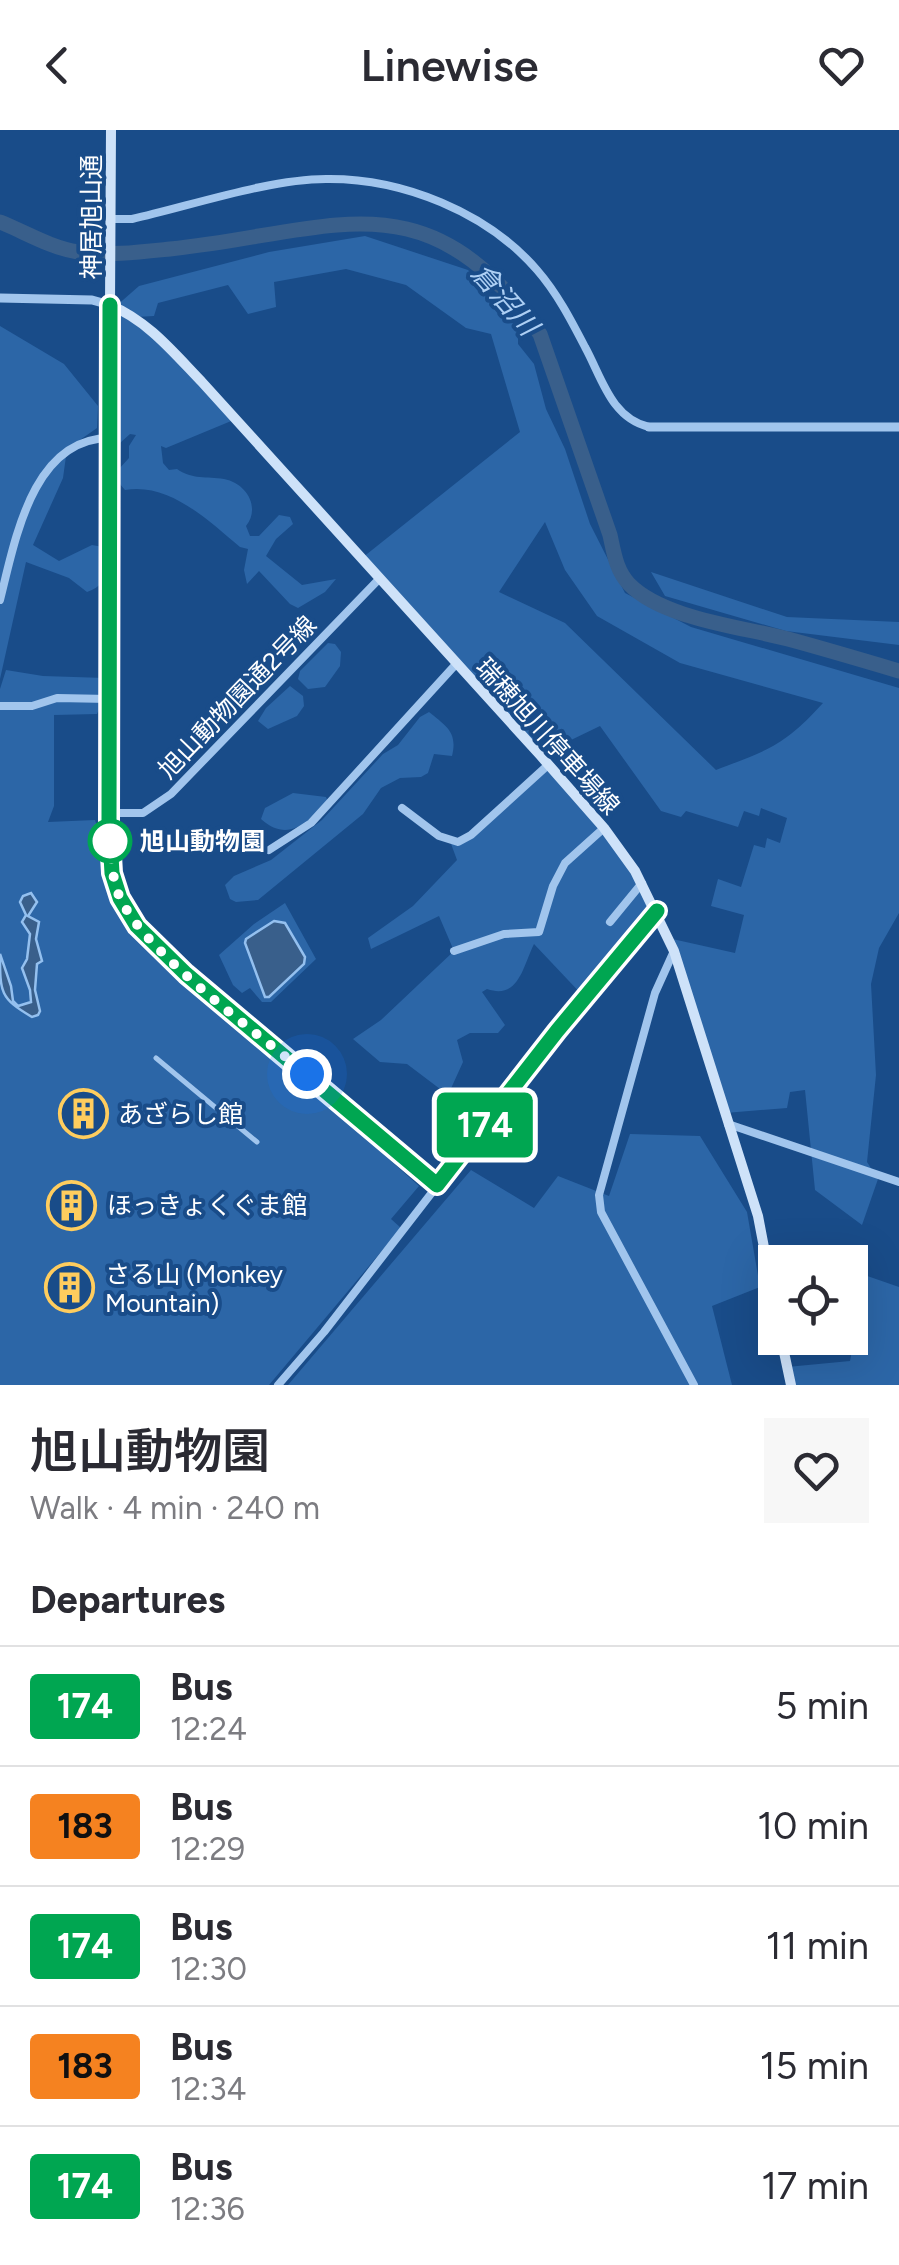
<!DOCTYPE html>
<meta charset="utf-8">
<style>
:root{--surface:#fff;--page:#f7f7f7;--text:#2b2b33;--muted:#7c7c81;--line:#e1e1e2}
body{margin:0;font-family:Figtree,"Noto Sans JP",sans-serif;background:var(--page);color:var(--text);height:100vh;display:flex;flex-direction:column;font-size:38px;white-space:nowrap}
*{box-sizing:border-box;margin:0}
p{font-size:32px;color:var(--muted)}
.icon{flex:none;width:55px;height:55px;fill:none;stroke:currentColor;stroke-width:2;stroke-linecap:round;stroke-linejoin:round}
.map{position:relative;height:1255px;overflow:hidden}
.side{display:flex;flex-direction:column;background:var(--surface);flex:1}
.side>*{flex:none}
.badge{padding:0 20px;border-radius:8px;font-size:35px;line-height:65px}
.fabs{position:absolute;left:758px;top:1115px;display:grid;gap:20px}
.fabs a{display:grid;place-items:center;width:110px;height:110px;border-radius:0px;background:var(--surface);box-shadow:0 10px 40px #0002;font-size:50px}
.you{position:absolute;width:50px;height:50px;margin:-25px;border:8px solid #fff;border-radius:50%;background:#1a73e8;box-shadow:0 0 0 15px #1a73e833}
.map>.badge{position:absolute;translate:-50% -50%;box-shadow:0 0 0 5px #fff}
h2{padding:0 30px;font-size:38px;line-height:90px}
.round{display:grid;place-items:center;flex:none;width:105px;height:105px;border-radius:0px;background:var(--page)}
.head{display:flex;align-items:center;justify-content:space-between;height:170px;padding:0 30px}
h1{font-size:48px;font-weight:600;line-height:75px}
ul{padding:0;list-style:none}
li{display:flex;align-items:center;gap:30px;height:120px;padding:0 30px;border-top:2px solid var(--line)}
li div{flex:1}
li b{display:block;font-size:38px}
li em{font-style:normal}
li .badge{min-width:110px;font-weight:700;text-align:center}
header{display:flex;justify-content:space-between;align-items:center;height:130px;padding:0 30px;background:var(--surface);font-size:45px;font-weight:600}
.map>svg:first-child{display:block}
.green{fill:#2c66a7;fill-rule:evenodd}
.water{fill:#395f8b;stroke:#94c0ef;stroke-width:2.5}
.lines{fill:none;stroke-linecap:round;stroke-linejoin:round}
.river{stroke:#395f8b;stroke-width:15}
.pedestrian{stroke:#a1c5ed;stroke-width:5}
.minor{stroke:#a1c5ed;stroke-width:8}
.tertiary{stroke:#a1c5ed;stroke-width:9}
.secondary{stroke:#cee2f9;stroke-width:10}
.line-casing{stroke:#fff;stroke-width:22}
.line{stroke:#00a651;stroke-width:15}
.walk{stroke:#fff;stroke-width:10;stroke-dasharray:0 18}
.stop-dot{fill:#fff;stroke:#00a651;stroke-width:5}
.labels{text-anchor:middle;stroke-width:8;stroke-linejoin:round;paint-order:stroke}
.street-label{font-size:25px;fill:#fff;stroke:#194c89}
.stop-label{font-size:25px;font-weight:bold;fill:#fff;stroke:#194c89;text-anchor:start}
.poi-label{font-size:25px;fill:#fff;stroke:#194c89;text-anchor:start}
.water-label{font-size:28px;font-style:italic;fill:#adcff4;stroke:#194c89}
</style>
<header><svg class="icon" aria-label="back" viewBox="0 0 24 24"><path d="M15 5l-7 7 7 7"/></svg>Linewise<svg class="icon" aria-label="heart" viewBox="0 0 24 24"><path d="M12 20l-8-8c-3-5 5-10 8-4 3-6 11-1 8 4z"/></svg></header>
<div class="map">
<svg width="899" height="1255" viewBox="0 0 899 1255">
<rect width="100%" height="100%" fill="#194c89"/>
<g class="green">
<path d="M365 106 468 140 518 197V214L534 234 546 279 565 319 590 394 625 463 691 497 899 558V783L879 818 871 854 876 945 867 1032 878 1049 862 1095 815 1060 805 960 790 962 787 978 725 983 668 808 735 823 744 785 711 776 718 749 741 757 754 715 765 718 767 708 780 713 787 688 761 678 759 686 744 681 738 697 686 681 681 687 661 681 600 596 540 625 362 428 520 302 491 204 466 198 406 155 346 139 274 152 276 177 248 184 228 155 158 173 154 186 136 187 236 289 166 318 161 316 163 333 169 340 177 339C193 350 206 346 224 349 246 353 261 377 246 396L250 406H259L279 385 290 387 293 394 276 409 266 426 302 455 336 449 325 462 298 478 290 474 259 441 247 454 244 440 248 419 240 417C209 391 169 352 125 360L119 353 118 340 129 328V316L136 305 130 304 110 322V199L115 196V177L139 156 269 122ZM545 392 565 440 597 486 680 533 823 573C785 615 769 620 716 640L565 493 499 462Z"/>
<path d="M0 196 64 234 98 276 97 298 67 319 63 348 33 415 59 431 92 415 103 417C108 437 109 455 87 462L69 448 26 432 0 549Z"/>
<path d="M651 442 787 487 899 492V515L786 501 665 466Z"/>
<path d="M328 513 335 514 341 522 340 536 325 557 308 559 298 549 300 541Z"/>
<path d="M6 540 43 546 105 548 106 564 97 584 54 585V676L48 692 95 690 97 696H103L105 723 126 794 419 1056 391 1089 401 1098 269 1255H0V559Z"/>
<path d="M290 556 303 566 304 576 297 586 268 599 258 591 266 578Z"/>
<path d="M429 582C446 596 458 602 452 626L434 624 428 643 421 647 400 648 381 658 363 684 258 770 236 772 230 769 225 755 234 746 271 730 322 690 383 624 398 615 420 587Z"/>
<path d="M548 635 604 698 657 781 585 868 534 814C523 836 519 870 487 859L482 862 505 895 498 903H470L457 910 463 932 448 965 407 934 380 932 353 909 381 890 454 821 439 786 371 819 368 808 413 776 457 730 450 711 458 712Z"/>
<path d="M293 663 326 667 328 672C307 693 288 713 261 689L265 678Z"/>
<path d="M285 773 316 829 271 872H262L250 858 242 863 233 855 219 825 254 794Z"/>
<path d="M630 1004 700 1006 747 1082 760 1157 712 1176 732 1255H288L471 1040 534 1078 558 1046 609 1066Z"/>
<path d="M850 1140 899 1157V1255H791L787 1237 850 1231 855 1205 850 1200Z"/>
</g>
<g class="water">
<path d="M31 763 37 772 28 786 39 792 36 809 42 831 37 834 35 860 40 881 38 885 32 887C0 868 0 863 0 824L11 856 13 871 18 876 31 872 30 860 22 838 27 829 30 804 22 792 26 785 20 772 23 766Z"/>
<path d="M274 791 285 793 305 827 304 834 269 867H265L245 813 246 809Z"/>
</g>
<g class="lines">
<path class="river" d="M0 92C25 102 51 118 78 122 108 126 141 122 170 119 334 102 425 42 540 204L610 405C614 423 616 440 629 454 663 489 743 497 788 509 825 519 862 530 899 541"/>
<path class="pedestrian" d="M156 928 257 1012"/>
<g class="minor">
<path d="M111 89H132C190 76 269 49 326 49 402 48 487 82 537 140 557 163 571 190 585 217 602 248 611 288 649 297"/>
<path d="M380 448 171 664 143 683H109C111 756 117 777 170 828L437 1055"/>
<path d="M0 470C15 411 32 308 110 308"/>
<path d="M0 576H32L57 568 109 569"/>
<path d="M402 678 439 706 458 712 471 705 548 635"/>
<path d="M269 720 311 693 457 533"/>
<path d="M610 792 642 753"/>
<path d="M454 821 504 804 539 802 553 756 565 733 604 698"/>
<path d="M674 821 655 863 599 1065 601 1082 694 1255"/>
<path d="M728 994 899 1052"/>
<path d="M278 1255 324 1202 557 901 657 781"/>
</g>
<g class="tertiary">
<path d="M0 168 92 170 110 175 109 683"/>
<path d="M649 297H899"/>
</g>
<g class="secondary">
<path d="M111 0 110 175C148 191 173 222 201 251L540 625 604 698 635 741 674 821 758 1086 775 1175"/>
<path d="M781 1208 791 1255"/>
</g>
</g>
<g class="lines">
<defs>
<path id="line" d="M110 175 109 692 112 743 120 768 137 796 186 844 437 1055 557 901 657 781"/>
</defs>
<use href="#line" class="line-casing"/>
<use href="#line" class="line"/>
<path class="walk" d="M110 711C111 727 112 752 121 770 149 826 256 902 307 944"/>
</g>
<defs>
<symbol id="building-ring" viewBox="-11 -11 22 22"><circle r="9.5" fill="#194c89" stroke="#ffcd5e" stroke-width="1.5"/><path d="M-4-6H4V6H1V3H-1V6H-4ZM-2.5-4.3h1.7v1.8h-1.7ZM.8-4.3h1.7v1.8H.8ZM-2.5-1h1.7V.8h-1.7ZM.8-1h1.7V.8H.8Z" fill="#ffcd5e"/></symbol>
</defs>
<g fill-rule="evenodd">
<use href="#building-ring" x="56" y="956" width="55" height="55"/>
<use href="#building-ring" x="44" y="1048" width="55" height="55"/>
<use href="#building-ring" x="42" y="1130" width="55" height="55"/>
</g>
<circle class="stop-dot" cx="110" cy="711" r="20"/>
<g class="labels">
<g class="street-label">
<text transform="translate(91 87) rotate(-90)" y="9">神居旭山通</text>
<text transform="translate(237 567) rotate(-46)" y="9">旭山動物園通2号線</text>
<text transform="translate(548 606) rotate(48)" y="9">瑞穂旭川停車場線</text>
</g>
<g class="stop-label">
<text x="140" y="720">旭山動物園</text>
</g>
<g class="poi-label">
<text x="118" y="993">あざらし館</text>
<text x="107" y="1084">ほっきょくぐま館</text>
<text x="105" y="1153">さる山 (Monkey<tspan x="105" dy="29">Mountain)</tspan></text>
</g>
<g class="water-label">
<text transform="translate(505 169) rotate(49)" y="10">倉沼川</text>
</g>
</g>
</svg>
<div class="fabs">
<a><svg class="icon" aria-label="locate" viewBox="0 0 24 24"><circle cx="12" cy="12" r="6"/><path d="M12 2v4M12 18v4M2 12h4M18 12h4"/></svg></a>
</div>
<div class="you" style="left:307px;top:944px"></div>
<b class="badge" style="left:485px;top:995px;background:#00a651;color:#fff">174</b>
</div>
<section class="side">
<div class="head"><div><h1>旭山動物園</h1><p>Walk · 4 min · 240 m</p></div><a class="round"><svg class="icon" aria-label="heart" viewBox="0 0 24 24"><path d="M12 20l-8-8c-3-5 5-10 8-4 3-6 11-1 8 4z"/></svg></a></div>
<h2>Departures</h2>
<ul>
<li><span class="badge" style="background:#00a651;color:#fff">174</span><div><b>Bus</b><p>12:24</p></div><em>5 min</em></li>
<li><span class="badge" style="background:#f58220;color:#111">183</span><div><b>Bus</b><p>12:29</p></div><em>10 min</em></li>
<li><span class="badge" style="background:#00a651;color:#fff">174</span><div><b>Bus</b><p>12:30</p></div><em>11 min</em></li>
<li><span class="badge" style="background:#f58220;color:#111">183</span><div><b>Bus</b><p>12:34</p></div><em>15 min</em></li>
<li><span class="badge" style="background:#00a651;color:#fff">174</span><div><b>Bus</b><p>12:36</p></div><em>17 min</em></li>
</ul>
</section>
